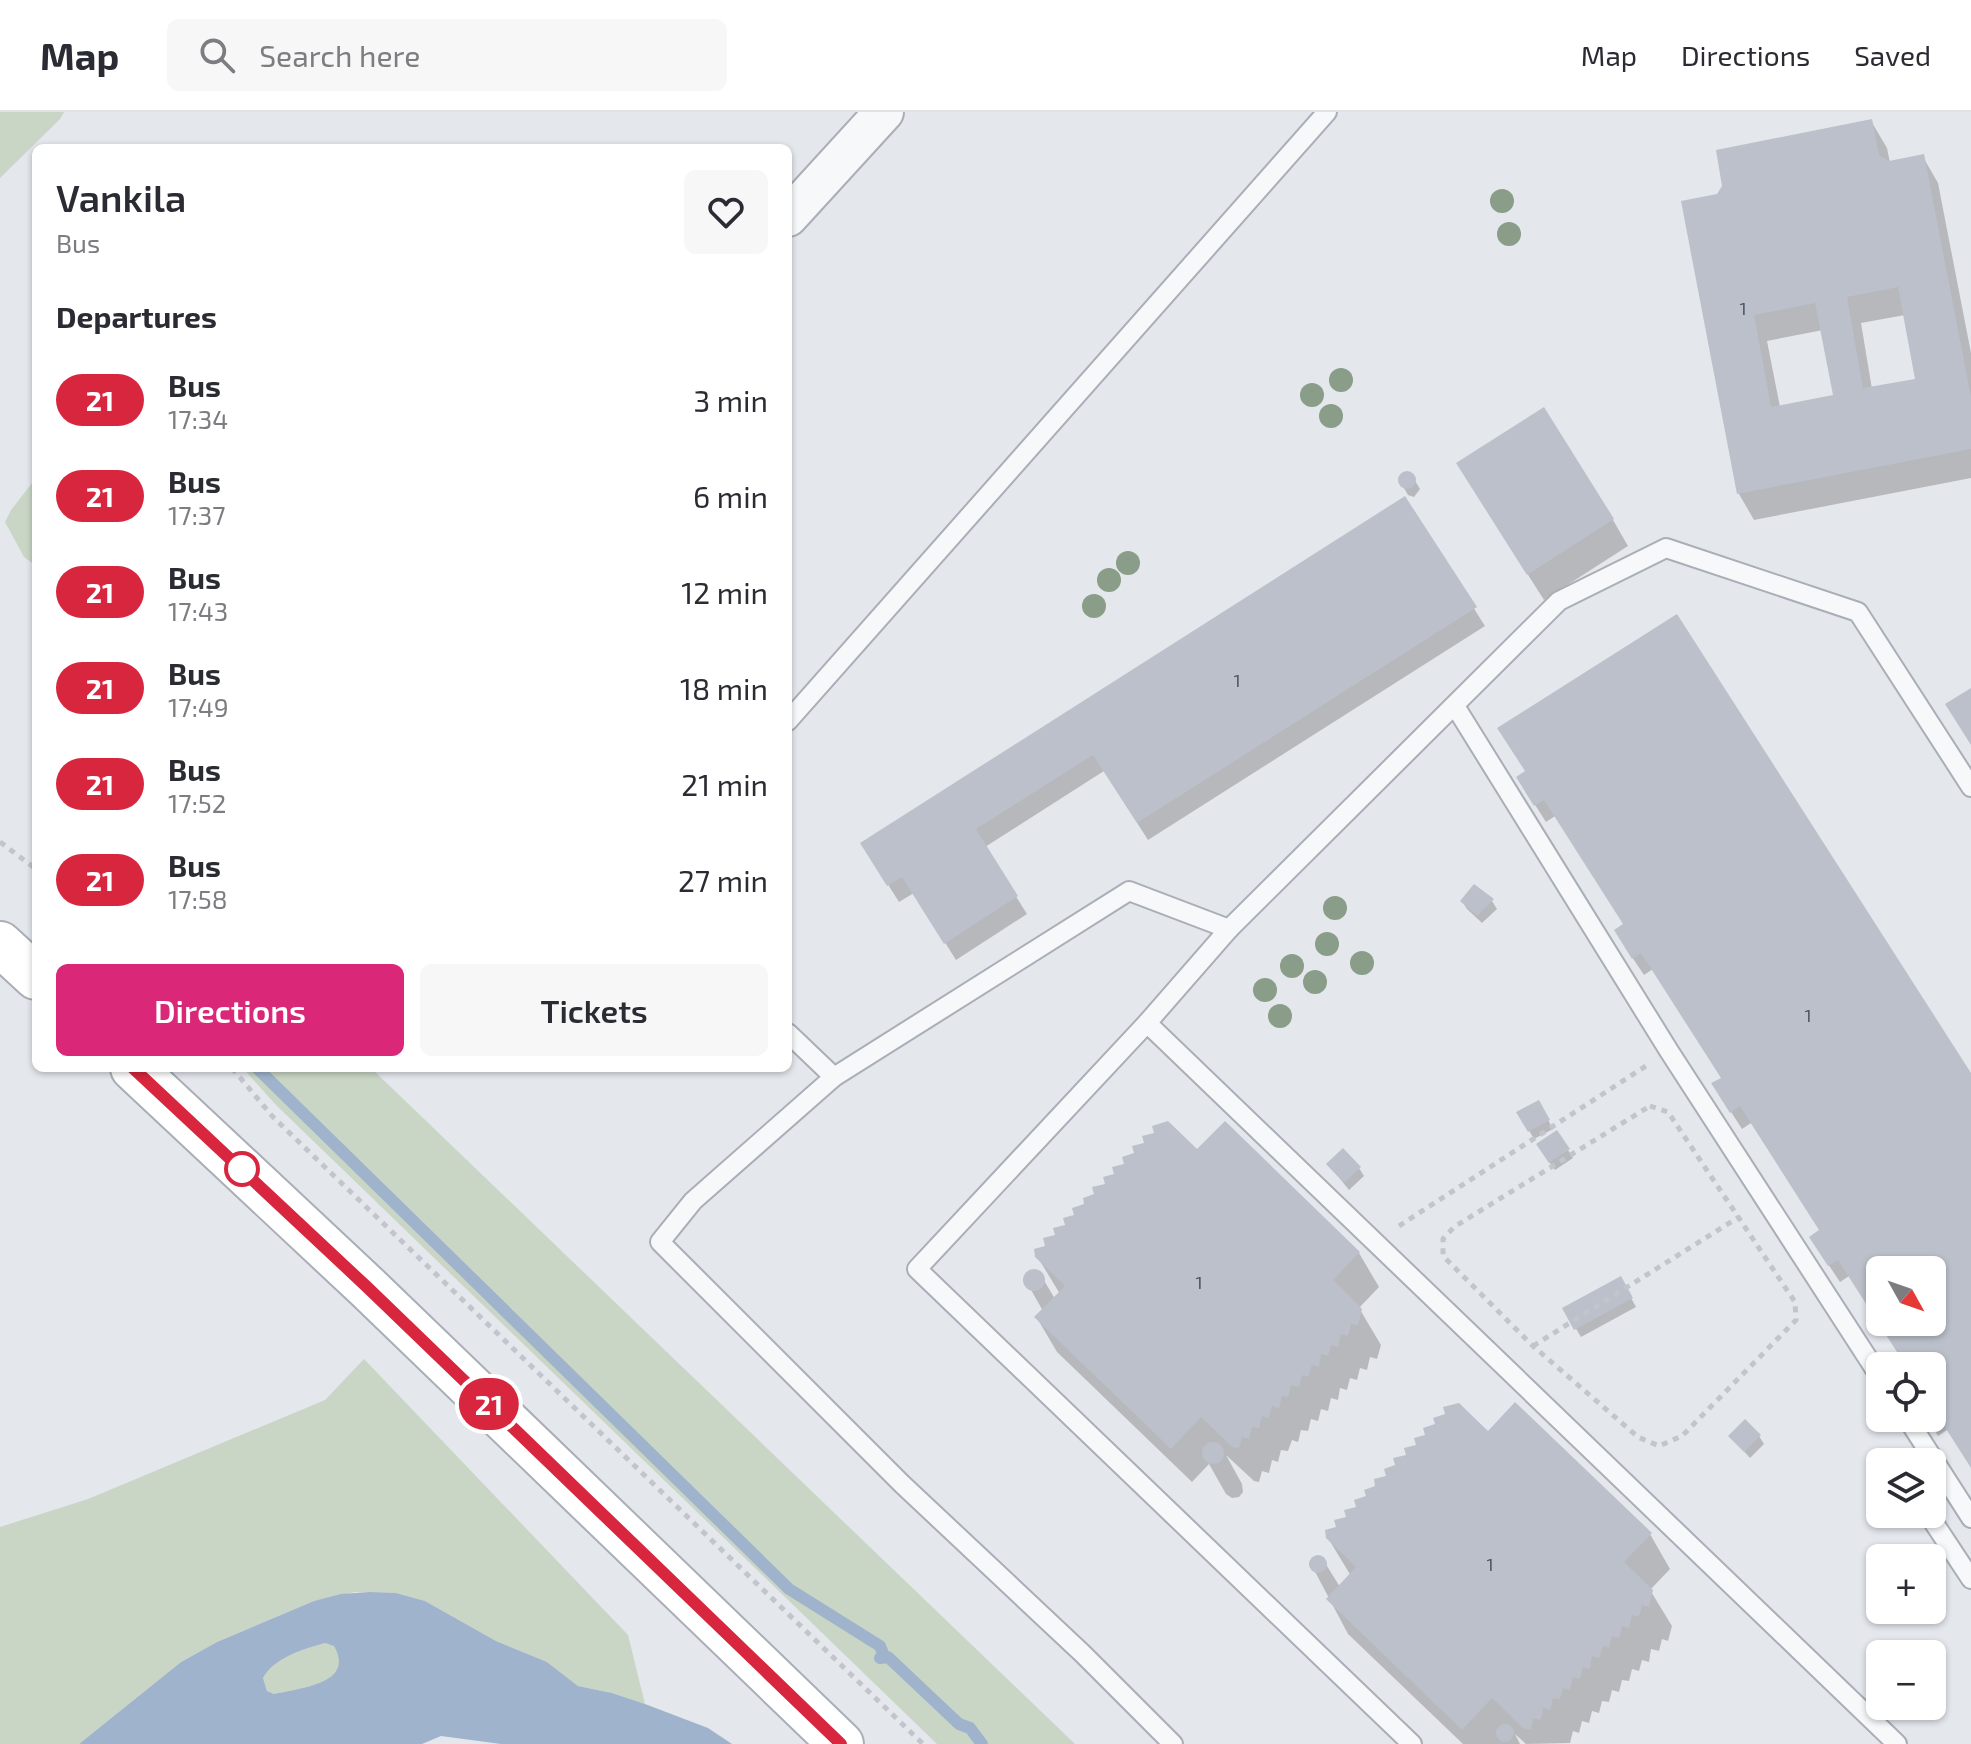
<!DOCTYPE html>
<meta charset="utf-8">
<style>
:root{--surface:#fff;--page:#f7f7f7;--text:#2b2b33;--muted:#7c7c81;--line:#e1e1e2;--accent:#db2777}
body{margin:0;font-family:"Exo 2",sans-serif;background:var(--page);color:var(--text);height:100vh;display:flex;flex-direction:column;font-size:30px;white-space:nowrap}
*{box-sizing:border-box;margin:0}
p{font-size:26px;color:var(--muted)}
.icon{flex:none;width:44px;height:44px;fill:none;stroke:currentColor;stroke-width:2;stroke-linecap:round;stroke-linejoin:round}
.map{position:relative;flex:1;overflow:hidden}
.sheet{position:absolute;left:32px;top:32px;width:760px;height:928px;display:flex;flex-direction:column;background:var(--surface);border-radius:12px;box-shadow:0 2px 6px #0004}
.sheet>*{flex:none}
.badge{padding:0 16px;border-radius:26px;font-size:28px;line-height:52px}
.needle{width:52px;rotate:130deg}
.fabs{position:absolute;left:1866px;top:1144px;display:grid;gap:16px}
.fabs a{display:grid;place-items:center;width:80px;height:80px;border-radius:12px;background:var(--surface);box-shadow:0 2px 6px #0004;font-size:40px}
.map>.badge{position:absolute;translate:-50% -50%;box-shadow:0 0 0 4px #fff}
h2{padding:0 24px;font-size:30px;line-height:72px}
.round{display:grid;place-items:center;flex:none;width:84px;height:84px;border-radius:12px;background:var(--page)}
.summary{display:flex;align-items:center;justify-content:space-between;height:136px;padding:0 24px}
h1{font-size:38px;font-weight:600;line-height:60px}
.cta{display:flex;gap:16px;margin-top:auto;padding:16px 24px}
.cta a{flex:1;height:92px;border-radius:12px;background:var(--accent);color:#fff;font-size:32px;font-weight:600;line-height:92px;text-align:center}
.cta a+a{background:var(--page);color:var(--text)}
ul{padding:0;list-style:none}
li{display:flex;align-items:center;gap:24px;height:96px;padding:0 24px}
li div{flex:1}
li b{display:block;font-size:30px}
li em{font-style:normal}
li .badge{min-width:88px;font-weight:700;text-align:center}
header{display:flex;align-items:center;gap:48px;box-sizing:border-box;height:112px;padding:0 40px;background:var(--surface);border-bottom:2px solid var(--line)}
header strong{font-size:38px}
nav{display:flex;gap:44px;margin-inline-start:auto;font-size:28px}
.search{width:560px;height:72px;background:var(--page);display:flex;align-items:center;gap:20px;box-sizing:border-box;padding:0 28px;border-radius:12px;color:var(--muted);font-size:30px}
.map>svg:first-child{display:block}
.green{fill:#c9d6c5}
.water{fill:#9fb4cc;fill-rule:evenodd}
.shadow{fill:#0003;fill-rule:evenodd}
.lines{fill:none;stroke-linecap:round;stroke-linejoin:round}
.stream{stroke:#9fb4cc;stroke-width:12}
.building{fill:#bbc0ca;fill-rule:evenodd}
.lane-casing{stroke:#a9aeb7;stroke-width:22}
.street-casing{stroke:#a9aeb7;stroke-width:42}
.secondary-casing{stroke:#a9aeb7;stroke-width:48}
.path{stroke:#c2c5cb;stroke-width:5;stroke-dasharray:6 6;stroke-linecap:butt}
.lane{stroke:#f7f8fa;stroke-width:18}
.street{stroke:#f7f8fa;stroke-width:38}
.secondary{stroke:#fff;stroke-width:44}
.tree{fill:#899d89}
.line-casing{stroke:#fff;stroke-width:18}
.line{stroke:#d7263d;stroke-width:12}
.stop-dot{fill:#fff;stroke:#d7263d;stroke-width:4}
.labels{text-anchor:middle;stroke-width:6;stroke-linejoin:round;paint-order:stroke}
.number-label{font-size:18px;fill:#4f5766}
</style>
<header>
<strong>Map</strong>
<div class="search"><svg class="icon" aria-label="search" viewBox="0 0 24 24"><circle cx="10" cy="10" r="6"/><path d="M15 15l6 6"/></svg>Search here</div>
<nav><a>Map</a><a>Directions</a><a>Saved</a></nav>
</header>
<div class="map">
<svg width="1971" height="1632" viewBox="0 0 1971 1632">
<rect width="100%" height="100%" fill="#e4e7ec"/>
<g class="green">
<path d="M0 0H64L60 7 0 66Z"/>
<path d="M36 366V454L24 445 5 410 11 398Z"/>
<path d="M243 956H371L1075 1632H937L275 992Z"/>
<path d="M364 1247 628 1523 645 1592 612 1581 578 1574 547 1550 496 1529 425 1489 396 1481 355 1480 314 1489 217 1530 181 1550 79 1632H0V1415L88 1387 325 1288Z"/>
<path d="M325 1531 335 1534C356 1573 299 1576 274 1582L267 1579 263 1566C274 1546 303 1537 325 1531Z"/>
</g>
<path class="water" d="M370 1480 396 1481 425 1489 496 1529 547 1550 578 1574 612 1581 645 1592 708 1616 732 1632H501L441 1624 422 1632H79L181 1550 217 1530 314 1489 341 1482ZM325 1531 334 1534C356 1572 299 1576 274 1582L267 1579 263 1566C274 1546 303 1537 325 1531Z"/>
<g class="shadow">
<path d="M1871 9 1887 36 1890 51 1923 45 1938 71 1971 241V366L1754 408 1739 382 1683 90 1718 84ZM1905 203 1917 269 1872 277 1861 211ZM1823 218 1835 284 1780 295 1767 229Z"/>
<path d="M1406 361 1411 362 1420 377 1414 385 1408 383 1400 369 1401 364Z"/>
<path d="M1474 378 1613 408 1628 434 1544 488Z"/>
<path d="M1405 387 1485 514 1148 728 1104 659 985 735 1027 802 956 848 914 781 899 790 873 749Z"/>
<path d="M1518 666 1971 965V1354L1947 1318 1938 1324 1927 1306H1932V1254H1907L1849 1164 1840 1170 1822 1143 1821 1119 1751 1011 1742 1017 1724 989 1723 967 1653 857 1644 863 1626 836 1625 813 1555 704 1546 710ZM1880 1158H1932V1210H1880Z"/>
<path d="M1462 789H1492L1497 797 1482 811 1467 797Z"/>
<path d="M1538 990 1553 1017 1534 1027 1519 1001Z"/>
<path d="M1568 1038 1573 1046 1555 1058 1543 1041Z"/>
<path d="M1197 1040 1359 1141 1379 1175 1359 1196 1381 1233 1377 1247 1370 1245 1367 1258 1360 1256 1357 1268 1350 1266 1347 1278 1340 1276 1338 1288 1331 1286 1328 1299 1321 1297 1318 1309 1311 1307 1308 1319 1301 1318 1298 1330 1292 1328 1288 1339 1281 1338 1278 1350 1272 1348 1269 1361 1262 1359 1259 1370 1254 1369 1226 1343 1242 1372 1243 1380 1239 1385 1232 1386 1226 1382 1209 1352 1192 1370 1057 1240 1037 1206 1043 1199 1026 1169 1027 1163 1033 1159 1039 1160 1055 1187 1060 1182 1037 1144 1087 1094Z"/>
<path d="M1329 1053 1359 1056 1364 1064 1349 1078Z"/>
<path d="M1620 1166 1636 1195 1581 1225 1564 1197Z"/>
<path d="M1488 1322 1650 1422 1670 1457 1650 1478 1672 1514 1668 1529 1662 1527 1659 1539 1651 1537 1649 1550 1642 1548 1639 1559 1632 1557 1629 1569 1622 1568 1619 1580 1612 1578 1609 1590 1602 1589 1599 1601 1592 1599 1589 1611 1582 1609 1579 1621 1573 1619 1570 1631 1526 1632 1515 1622 1520 1632H1463L1348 1522 1312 1454V1448L1322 1446 1340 1475 1351 1464 1328 1426 1359 1396Z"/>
<path d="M1759 1324 1764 1332 1750 1346 1731 1325Z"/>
</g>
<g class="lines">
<g class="stream">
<path d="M257 956 789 1477 880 1534 884 1544"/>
<path d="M880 1546 888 1545 959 1612 970 1616 982 1632"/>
</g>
</g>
<g class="building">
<path d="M1872 7 1879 43 1889 49 1924 42 1971 285V337L1737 382 1681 89 1717 82 1722 74 1716 38ZM1898 175 1915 267 1863 276 1847 185ZM1815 191 1833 283 1771 295 1754 203Z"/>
<path d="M1544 295 1614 407 1527 463 1456 351Z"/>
<circle cx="1407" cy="368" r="9"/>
<path d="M1405 384 1477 495 1137 711 1093 643 976 717 1018 784 944 832 902 765 887 774 860 731Z"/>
<path d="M1677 502 1971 961V1356L1936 1301 1932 1304V1254H1906L1838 1148 1828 1154 1809 1125 1819 1118 1740 994 1730 1001 1711 971 1721 966 1641 841 1632 847 1614 818 1623 812 1544 688 1534 694 1516 665 1525 659 1497 616ZM1880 1158H1932V1210H1880Z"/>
<path d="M1971 576V633L1945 592Z"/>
<path d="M1474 772 1494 787 1477 804 1460 789Z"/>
<path d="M1539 988 1550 1008 1528 1020 1516 1000Z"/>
<path d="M1168 1009 1197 1037 1225 1009 1360 1140 1333 1168 1362 1197 1358 1213 1351 1212 1348 1224 1341 1222 1338 1235 1331 1233 1328 1244 1321 1242 1319 1255 1312 1253 1308 1265 1302 1263 1299 1275 1291 1273 1288 1285 1282 1284 1279 1296 1272 1294 1269 1306 1262 1304 1259 1316 1252 1315 1249 1327 1242 1325 1239 1336 1232 1335 1201 1305 1171 1337 1034 1205 1065 1174 1035 1145 1034 1137 1045 1134 1043 1126 1055 1123 1053 1116 1065 1113 1063 1106 1074 1103 1072 1096 1084 1092 1083 1086 1094 1082 1092 1075 1105 1072 1103 1065 1114 1062 1112 1055 1124 1052 1122 1045 1134 1041 1132 1034 1144 1031 1142 1024 1154 1021 1152 1014Z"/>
<path d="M1557 1018 1570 1037 1549 1051 1536 1032Z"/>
<path d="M1343 1036 1361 1055 1344 1071 1326 1052Z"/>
<circle cx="1034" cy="1168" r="11"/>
<path d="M1621 1164 1633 1186 1574 1218 1562 1196Z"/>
<path d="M1515 1290 1652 1421 1624 1450 1653 1478 1649 1495 1642 1493 1639 1505 1632 1503 1629 1516 1622 1514 1619 1526 1612 1524 1609 1536 1603 1534 1599 1546 1592 1544 1590 1557 1583 1555 1580 1567 1573 1565 1570 1578 1563 1576 1560 1587 1553 1586 1550 1598 1543 1596 1541 1608 1533 1606 1531 1618 1523 1616 1492 1586 1462 1618 1326 1487 1356 1455 1326 1426 1325 1418 1336 1415 1334 1408 1346 1405 1344 1398 1356 1395 1354 1388 1366 1384 1364 1378 1375 1374 1374 1367 1386 1364 1384 1357 1395 1353 1393 1346 1406 1343 1404 1336 1416 1333 1414 1326 1425 1323 1423 1316 1435 1312 1433 1306 1445 1302 1443 1295 1459 1291 1488 1319Z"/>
<path d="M1745 1307 1761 1323 1744 1340 1728 1324Z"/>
<circle cx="1213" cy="1341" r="11"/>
<circle cx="1318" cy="1452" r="9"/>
<circle cx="1505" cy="1621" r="9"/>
</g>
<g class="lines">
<defs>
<g id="lane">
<path d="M1455 594 1669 939 1880 1265"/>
<path d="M788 609 1327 0"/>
<path d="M1229 817 1559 489 1666 436 1858 500 1971 675"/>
<path d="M1147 911 1897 1632"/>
<path d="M788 921 834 965 1129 779 1229 817 1147 911 917 1157 1412 1632"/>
<path d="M834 965 693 1089 660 1130 902 1372 1083 1542 1173 1632"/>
<path d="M1907 1306 1971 1406"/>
<path d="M1928 1402 1971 1467"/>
</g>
<path id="street" d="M788 105 884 0"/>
<g id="secondary">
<path d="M0 832 36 865"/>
<path d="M133 956 367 1175 841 1632"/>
</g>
</defs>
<use href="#lane" class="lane-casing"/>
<use href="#street" class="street-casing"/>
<use href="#secondary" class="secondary-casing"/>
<g class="path">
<path d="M0 730 36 757"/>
<path d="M232 956 273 1005 923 1632"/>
<path d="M1650 994 1668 1000 1795 1190 1796 1208 1682 1324 1659 1334 1638 1325 1533 1234 1443 1144V1127L1454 1115Z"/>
<path d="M1399 1114 1646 954"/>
<path d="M1533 1234 1739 1105"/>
</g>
<use href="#lane" class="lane"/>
<use href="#street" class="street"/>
<use href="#secondary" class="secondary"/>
</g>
<g class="tree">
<circle cx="1502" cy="89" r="12"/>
<circle cx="1509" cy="122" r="12"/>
<circle cx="1341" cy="268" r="12"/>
<circle cx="1312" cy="283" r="12"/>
<circle cx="1331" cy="304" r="12"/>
<circle cx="1128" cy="451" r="12"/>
<circle cx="1109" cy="468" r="12"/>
<circle cx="1094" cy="494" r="12"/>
<circle cx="1335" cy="796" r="12"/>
<circle cx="1327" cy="832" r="12"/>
<circle cx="1362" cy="851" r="12"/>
<circle cx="1292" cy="854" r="12"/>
<circle cx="1315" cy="870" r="12"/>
<circle cx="1265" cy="878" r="12"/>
<circle cx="1280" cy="904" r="12"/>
</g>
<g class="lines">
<defs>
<path id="line" d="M133 956 367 1175 841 1632"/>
</defs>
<use href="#line" class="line-casing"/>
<use href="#line" class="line"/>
</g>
<circle class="stop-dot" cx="242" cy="1057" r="16"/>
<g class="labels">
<g class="number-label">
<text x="1743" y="203">1</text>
<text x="1237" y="575">1</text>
<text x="1808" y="910">1</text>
<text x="1199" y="1177">1</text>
<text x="1490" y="1459">1</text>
</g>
</g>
</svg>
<div class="fabs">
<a><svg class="needle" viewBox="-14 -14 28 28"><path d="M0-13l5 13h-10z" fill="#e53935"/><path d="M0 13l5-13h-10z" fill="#7c7c81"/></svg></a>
<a><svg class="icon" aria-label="locate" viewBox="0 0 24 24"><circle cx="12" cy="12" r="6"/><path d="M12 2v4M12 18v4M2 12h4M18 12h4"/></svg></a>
<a><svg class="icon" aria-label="layers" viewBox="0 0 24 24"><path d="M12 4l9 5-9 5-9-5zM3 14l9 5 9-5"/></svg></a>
<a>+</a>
<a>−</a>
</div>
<b class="badge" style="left:489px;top:1292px;background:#d7263d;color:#fff">21</b>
<section class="sheet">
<div class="summary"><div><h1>Vankila</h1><p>Bus</p></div><a class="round"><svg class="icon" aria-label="heart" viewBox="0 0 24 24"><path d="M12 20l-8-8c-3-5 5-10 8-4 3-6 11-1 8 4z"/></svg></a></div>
<h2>Departures</h2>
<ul>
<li><span class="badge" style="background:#d7263d;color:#fff">21</span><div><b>Bus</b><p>17:34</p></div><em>3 min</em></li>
<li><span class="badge" style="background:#d7263d;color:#fff">21</span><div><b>Bus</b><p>17:37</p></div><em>6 min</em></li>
<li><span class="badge" style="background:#d7263d;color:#fff">21</span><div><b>Bus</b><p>17:43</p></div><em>12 min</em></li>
<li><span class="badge" style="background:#d7263d;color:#fff">21</span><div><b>Bus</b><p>17:49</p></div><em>18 min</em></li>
<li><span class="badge" style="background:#d7263d;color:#fff">21</span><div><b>Bus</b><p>17:52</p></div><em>21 min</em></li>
<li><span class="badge" style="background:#d7263d;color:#fff">21</span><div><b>Bus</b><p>17:58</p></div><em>27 min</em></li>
</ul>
<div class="cta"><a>Directions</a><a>Tickets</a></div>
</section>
</div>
